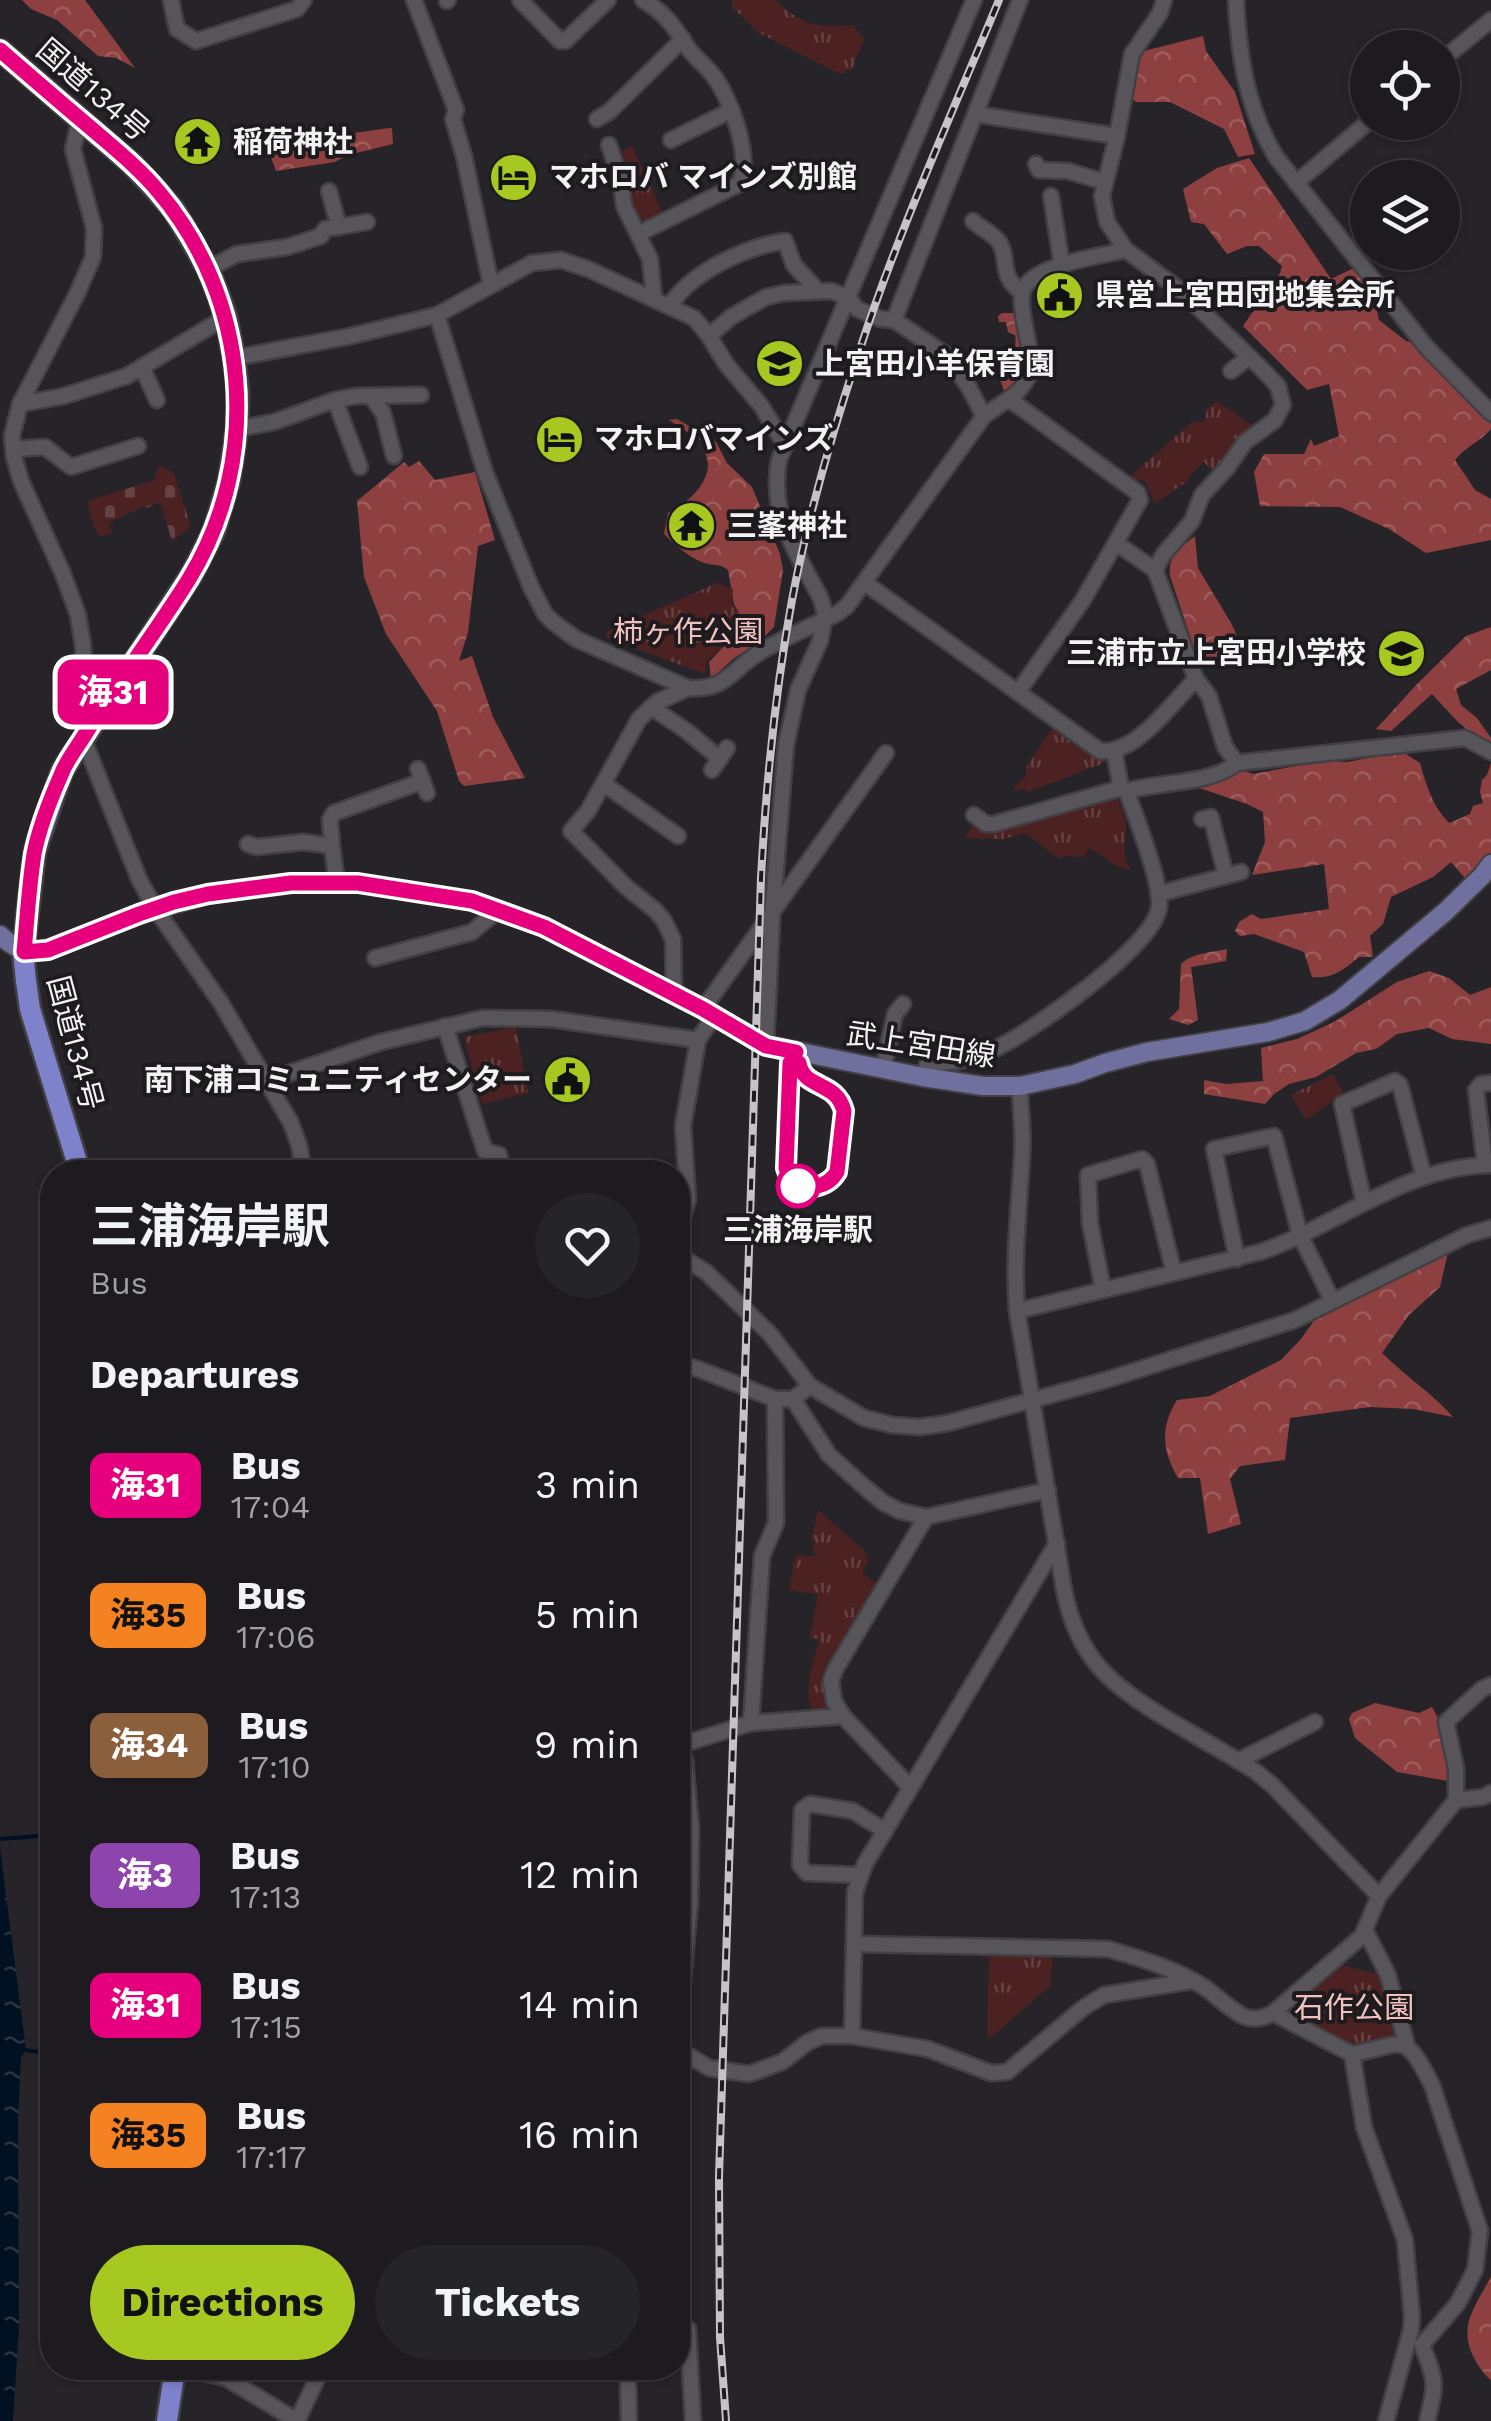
<!DOCTYPE html>
<meta charset="utf-8">
<style>
:root{--surface:#1d1b1f;--page:#252428;--text:#f1f3f6;--muted:#a0a1a4;--line:#3b393d;--accent:#a6c821}
body{margin:0;font-family:"Work Sans","Noto Sans JP",sans-serif;background:var(--page);color:var(--text);height:100vh;display:flex;flex-direction:column;font-size:38px;white-space:nowrap}
*{box-sizing:border-box;margin:0}
p{font-size:32px;color:var(--muted)}
.icon{flex:none;width:55px;height:55px;fill:none;stroke:currentColor;stroke-width:2;stroke-linecap:round;stroke-linejoin:round}
.map{position:relative;flex:1;overflow:hidden}
.details{position:absolute;left:40px;top:1160px;width:650px;height:1220px;display:flex;flex-direction:column;background:var(--surface);border-radius:40px;box-shadow:0 2px 8px #0004,0 0 0 2px var(--line)}
.details>*{flex:none}
.badge{padding:0 20px;border-radius:15px;font-size:35px;line-height:65px}
.tools{position:absolute;left:1350px;top:30px;display:grid;gap:20px}
.tools a{display:grid;place-items:center;width:110px;height:110px;border-radius:50%;background:var(--surface);box-shadow:0 2px 8px #0004,0 0 0 2px var(--line);font-size:50px}
.map>.badge{position:absolute;translate:-50% -50%;box-shadow:0 0 0 5px #fff}
h2{padding:0 50px;font-size:38px;line-height:90px}
.round{display:grid;place-items:center;flex:none;width:105px;height:105px;border-radius:52px;background:var(--page)}
.summary{display:flex;align-items:center;justify-content:space-between;height:170px;padding:0 50px}
h1{font-size:48px;font-weight:700;line-height:75px}
.action{display:flex;gap:20px;margin-top:auto;padding:20px 50px}
.action a{flex:1;height:115px;border-radius:60px;background:var(--accent);color:#111;font-size:40px;font-weight:700;line-height:115px;text-align:center}
.action a+a{background:var(--page);color:var(--text)}
ul{padding:0;list-style:none}
li{display:flex;align-items:center;gap:30px;height:130px;padding:0 50px}
li div{flex:1}
li b{display:block;font-size:38px}
li em{font-style:normal}
li .badge{min-width:110px;font-weight:700;text-align:center}
.map>svg:first-child{display:block}
.forest{fill:url(#forest-crowns)}
.cemetery{fill:url(#cemetery-stones)}
.park{fill:url(#park-tufts)}
.water{fill:url(#water-ripples)}
.lines{fill:none;stroke-linecap:round;stroke-linejoin:round}
.stream{stroke:#011121;stroke-width:4}
.minor-casing{stroke:#424044;stroke-width:19}
.major-casing{stroke:#424044;stroke-width:22}
.highway-casing{stroke:#424044;stroke-width:25}
.minor{stroke:#58555a;stroke-width:14}
.major{stroke:#6f709d;stroke-width:18}
.highway{stroke:#7e82ca;stroke-width:20}
.rail-casing{stroke:#c5c3c7;stroke-width:8}
.rail{stroke:#1e1b1f;stroke-width:4;stroke-dasharray:11;stroke-linecap:butt}
.line-casing{stroke:#fff;stroke-width:22}
.line{stroke:#e6007e;stroke-width:15}
.stop-dot{fill:#fff;stroke:#e6007e;stroke-width:5}
.labels{text-anchor:middle;stroke-width:8;stroke-linejoin:round;paint-order:stroke}
.street-label{font-size:30px;fill:#f4f2f5;stroke:#1e1b1f}
.poi-label{font-size:30px;font-weight:bold;fill:#f4f2f5;stroke:#1e1b1f;text-anchor:start}
.park-label{font-size:30px;fill:#f0c1bf;stroke:#1e1b1f}
.stop-label{font-size:30px;font-weight:bold;fill:#f4f2f5;stroke:#1e1b1f}
</style>
<div class="map">
<svg width="1491" height="2421" viewBox="0 0 1491 2421">
<defs>
<pattern id="forest-crowns" width="20" height="18" patternUnits="userSpaceOnUse" patternTransform="scale(2.5)"><rect width="20" height="18" fill="#8e4041"/><path d="M2 6a3 3 0 1 1 6 0M12 15a3 3 0 1 1 6 0" fill="none" stroke="#9e5c5d"/></pattern>
<pattern id="cemetery-stones" width="16" height="16" patternUnits="userSpaceOnUse" patternTransform="scale(2.5)"><rect width="16" height="16" fill="#4c2122"/><path d="M2 7V4a2 2 0 0 1 4 0v3zM10 15v-3a2 2 0 0 1 4 0v3z" fill="#664243"/></pattern>
<pattern id="park-tufts" width="24" height="20" patternUnits="userSpaceOnUse" patternTransform="scale(2.5)"><rect width="24" height="20" fill="#4c2122"/><path d="M3 7l-1-3M5 7V3M7 7l1-3M15 17l-1-3M17 17v-4M19 17l1-3" fill="none" stroke="#664243"/></pattern>
<pattern id="water-ripples" width="26" height="14" patternUnits="userSpaceOnUse" patternTransform="scale(2.5)"><rect width="26" height="14" fill="#011121"/><path d="M2 4q2-2 4 0t4 0M15 11q2-2 4 0t4 0" fill="none" stroke="#273442"/></pattern>
</defs>
<rect width="100%" height="100%" fill="#272429"/>
<g class="forest">
<path d="M22 0H85L135 68 116 58 98 56 57 20 31 9Z"/>
<path d="M1203 36 1206 51 1235 92 1255 154 1238 157 1224 129 1170 102H1136L1129 96 1140 52Z"/>
<path d="M302 126C326 142 365 130 392 128L393 144 348 155 335 162 276 171 263 136Z"/>
<path d="M1249 158 1331 279 1354 268 1372 288 1379 320 1406 341 1414 343 1491 424V429C1480 442 1465 447 1455 460L1475 490 1491 499V540L1426 553 1389 529 1340 507 1260 506 1254 472 1264 454H1304L1311 439 1314 446 1339 436 1329 384 1307 390 1243 326 1280 273 1282 266 1259 246H1247L1227 254 1204 224 1191 222 1183 189 1217 168Z"/>
<path d="M1002 313H1015L1020 316 1027 351 1022 382 1005 393 995 367C1010 361 1018 351 1015 335L1008 332 1006 322H999L998 316Z"/>
<path d="M677 419 716 442 727 463 752 487 780 554 783 570 774 627 761 640 733 659 711 679 709 662 734 636 742 618 734 604 728 570C719 563 715 566 705 563 690 559 675 544 664 534L668 513C685 504 705 489 708 467 709 460 703 448 702 441L669 420Z"/>
<path d="M419 461 435 480 475 472 495 540 478 546 468 632 459 661 472 656 493 717 525 778 464 786 459 781 437 711 386 634 364 577 357 501 404 462 409 467Z"/>
<path d="M1195 536 1198 568 1231 623 1244 651 1227 662 1207 668 1196 654 1170 576C1168 555 1179 549 1195 536Z"/>
<path d="M1491 627V670L1456 689 1461 705 1477 718 1491 738V748L1458 722 1432 694 1391 731 1376 729 1418 683 1466 636Z"/>
<path d="M1401 751 1420 763C1427 787 1432 805 1449 823L1470 814 1473 806 1483 803 1480 792 1482 780 1487 775 1491 763V855L1469 883 1451 862 1433 877 1391 897 1383 924 1370 936 1373 957H1359C1343 970 1333 979 1312 977L1304 952 1254 934 1240 936 1235 931 1239 922 1252 914 1261 919 1329 909 1324 864 1252 875 1265 842 1263 812 1247 804 1196 787 1192 783 1241 770 1253 774 1323 761 1348 762Z"/>
<path d="M1227 949 1226 961 1191 967 1198 1020 1188 1025 1169 1019 1179 1009 1181 964C1194 952 1211 953 1227 949Z"/>
<path d="M1429 971 1449 978 1470 995 1491 987V1044L1452 1039 1429 1028 1397 1034 1376 1049 1356 1053 1316 1077 1289 1084 1274 1094 1265 1104 1204 1094V1080L1226 1084 1263 1081 1261 1048 1297 1039 1334 1022 1397 982Z"/>
<path d="M1449 1248 1440 1287 1409 1315 1382 1353C1405 1376 1432 1393 1453 1417L1413 1409 1370 1407 1290 1418 1285 1460 1240 1466 1230 1479 1241 1524 1208 1534 1200 1478H1178C1162 1451 1160 1427 1177 1400L1210 1396 1281 1360 1301 1339 1318 1315 1371 1292Z"/>
<path d="M1375 1703 1419 1713 1432 1707 1458 1755 1448 1781 1397 1772 1355 1738 1349 1719 1352 1713Z"/>
<path d="M1491 2277V2380C1475 2366 1463 2342 1469 2321 1473 2306 1484 2290 1491 2277Z"/>
</g>
<path class="cemetery" d="M159 465 174 473 191 527 172 541 160 502 146 508 144 506 109 523 112 533 101 537C92 529 90 512 88 501L154 480Z"/>
<g class="park">
<path d="M732 0H776C802 26 817 28 853 25L864 40 852 69 840 74 759 33 732 7Z"/>
<path d="M632 146 663 213 646 221 632 216 616 155Z"/>
<path d="M1217 401 1256 428 1217 475 1204 462 1189 476V480L1155 504 1146 483 1141 479 1138 482 1132 477 1133 474 1193 421 1201 422 1206 418V410Z"/>
<path d="M717 583 733 589 732 603 742 618 721 649 706 661 705 674 607 638 606 632Z"/>
<path d="M1054 730C1070 741 1087 758 1108 758L1106 762 1028 792 1024 788 1014 791 1016 784C1024 781 1027 777 1026 768L1050 731Z"/>
<path d="M1115 793C1119 801 1123 810 1125 819 1129 839 1118 852 1132 871L1117 866 1090 848 1083 857 1064 856 1059 859 1025 833 1003 839 965 838 975 823Z"/>
<path d="M516 1027 528 1093 482 1104 464 1037Z"/>
<path d="M1333 1074 1345 1096 1330 1103 1306 1120 1291 1095Z"/>
<path d="M818 1510 865 1551 868 1561 862 1573 880 1586 832 1664V1709L813 1711C802 1689 814 1662 819 1639L810 1638 818 1594 789 1590 796 1554 815 1557 816 1554 812 1552 815 1542 811 1540Z"/>
<path d="M989 1953 1053 1956 1050 1986 990 2038 987 2037Z"/>
<path d="M1340 1965 1386 1976 1399 2034 1354 2048 1299 2020 1301 2009 1297 2000Z"/>
</g>
<path class="water" d="M0 1848 26 2050 21 2057 18 2120 19 2328 13 2421H0Z"/>
<g class="lines">
<g class="stream">
<path d="M0 1839 52 1835"/>
<path d="M26 2050 52 2054"/>
</g>
<defs>
<g id="minor">
<path d="M171 0 177 29 196 41 297 9 304 0"/>
<path d="M414 0 456 110 453 119 464 156 491 285"/>
<path d="M520 0 560 41H565L608 0"/>
<path d="M1236 0C1239 56 1246 107 1276 157L1427 348 1491 413"/>
<path d="M447 1 448 0"/>
<path d="M1442 60 1491 20"/>
<path d="M975 114 1117 136"/>
<path d="M80 119 73 149 94 228 93 257 77 294 20 404 12 436 14 457 21 481 63 574 78 615 83 646 86 712 90 726"/>
<path d="M597 119 609 112 683 39"/>
<path d="M671 140 732 110"/>
<path d="M609 145 621 181 624 206 650 259 654 298"/>
<path d="M1036 164 1039 170 1068 171 1105 182"/>
<path d="M1296 183 1368 122"/>
<path d="M329 191 339 227"/>
<path d="M1051 196 1062 266"/>
<path d="M973 221C980 228 994 234 999 242 1010 258 998 277 1022 292"/>
<path d="M638 234 739 184C753 158 730 96 712 74 705 65 697 59 690 51 674 27 668 15 643 0"/>
<path d="M1126 250 1180 290 1262 369 1278 386 1283 405 1275 420 1245 442 1227 468 1202 495 1192 521 1163 555 1155 570"/>
<path d="M208 269 237 254 287 247 321 236 325 229 367 222"/>
<path d="M670 305C693 271 745 247 785 241L794 265 818 291"/>
<path d="M437 315 485 472 531 587 545 614 553 622 576 639 688 688C729 691 733 666 765 649 788 636 814 625 838 613L847 606 984 416C1002 402 1028 392 1031 366 1031 343 1020 318 1022 295 1025 265 1101 256 1126 250L1107 222 1102 196 1117 136 1132 54 1160 13 1164 0"/>
<path d="M894 320 1020 0"/>
<path d="M709 336 731 317 766 297 784 293 832 291 849 298 857 309 881 319 894 320 946 355 968 386 984 416"/>
<path d="M234 358 351 336 437 315 532 263 561 260 588 269 694 318 709 336 726 364 762 407 785 445"/>
<path d="M142 367 157 400"/>
<path d="M1231 371 1249 357"/>
<path d="M371 396 383 413 394 456"/>
<path d="M1009 399 1138 493 1140 500 1083 600 1018 692"/>
<path d="M335 400 360 467"/>
<path d="M20 404 64 396 127 376 226 317"/>
<path d="M237 429 274 422 335 400 356 396 421 395"/>
<path d="M13 449 45 447 71 467 138 446"/>
<path d="M1116 543 1155 570 1196 679 1209 696 1225 747 1237 763 1465 738 1491 752"/>
<path d="M865 583 1100 751C1136 755 1172 703 1196 679"/>
<path d="M651 707 688 732 720 759"/>
<path d="M83 738 139 879 155 908 221 1003 291 1123 299 1145 304 1172"/>
<path d="M418 769 427 793"/>
<path d="M712 770 727 748"/>
<path d="M604 784 678 836"/>
<path d="M1127 791C1160 781 1210 785 1237 763"/>
<path d="M974 815 986 824H994L1121 788"/>
<path d="M1202 819 1211 817 1226 876"/>
<path d="M248 844 256 847 303 842 332 846 337 883"/>
<path d="M332 846 330 820 334 813 423 781"/>
<path d="M1158 894 1241 872"/>
<path d="M375 958 472 932 498 910"/>
<path d="M674 994 673 939 664 921 656 911 625 886 571 831 588 811 639 719 657 702 688 688"/>
<path d="M703 1009 886 753"/>
<path d="M445 1026 485 1151 499 1155 504 1172"/>
<path d="M766 1045 772 918 786 745 798 690 820 641 823 627 825 614 821 599C796 550 769 517 779 460L974 0"/>
<path d="M883 1069 895 1014 903 1004"/>
<path d="M923 1077 927 1065C950 1062 971 1061 993 1050 1030 1033 1153 947 1159 908 1163 884 1135 817 1127 791L1121 788 1114 750"/>
<path d="M266 1081 381 1042 483 1018 551 1019 698 1040"/>
<path d="M1020 1086C1020 1109 1024 1132 1022 1156 1019 1208 1013 1258 1017 1311L1064 1590C1078 1659 1110 1684 1167 1719 1196 1736 1226 1753 1255 1771L1272 1785 1379 1896"/>
<path d="M1485 1165 1476 1090 1481 1084 1491 1083"/>
<path d="M1364 1203 1342 1104 1395 1081 1400 1085 1424 1177"/>
<path d="M678 1233 688 1199 683 1126 698 1040 714 1016"/>
<path d="M678 1255 706 1272 770 1334 810 1386 864 1418 892 1425 920 1427 948 1423 1106 1380 1295 1320 1467 1235 1491 1228"/>
<path d="M1237 1259 1214 1149 1274 1136 1300 1235 1332 1300"/>
<path d="M1103 1289 1090 1223 1088 1175 1142 1159 1147 1164 1174 1273"/>
<path d="M1017 1311 1260 1252C1337 1226 1405 1166 1491 1165"/>
<path d="M678 1363 701 1370 775 1399"/>
<path d="M793 1399 829 1455 869 1491 884 1503 900 1511 926 1517"/>
<path d="M751 1723 762 1556 776 1523 775 1399H793L810 1386"/>
<path d="M1238 1761 1315 1722"/>
<path d="M678 1766 685 1762 680 1745 751 1723 843 1716"/>
<path d="M910 1787 843 1716 834 1701 831 1681 835 1670 926 1517 1048 1490"/>
<path d="M1456 1800 1483 1797 1491 1793"/>
<path d="M860 1875 807 1873 800 1865 802 1810 810 1804 853 1811 885 1831"/>
<path d="M1365 1930 1388 1975 1407 2046"/>
<path d="M854 1944 1108 1949C1139 1958 1176 1969 1204 1987 1217 1996 1229 2009 1243 2016 1254 2021 1263 2018 1273 2013L1362 1936 1379 1896 1456 1800V1768L1446 1722 1482 1689 1491 1685"/>
<path d="M1273 2013 1352 2054C1404 2045 1403 2028 1432 2085L1480 2231 1475 2270 1458 2303 1422 2345"/>
<path d="M678 2031 690 1902 691 1828 685 1762"/>
<path d="M852 2036 855 1892 865 1864 1057 1543"/>
<path d="M678 2049 709 2068 749 2074 782 2062 808 2042 822 2036H852L928 2049 991 2073 1007 2072 1083 2008 1104 1995 1191 1981"/>
<path d="M1352 2054 1364 2127 1405 2240 1412 2317 1411 2330 1386 2421"/>
<path d="M678 2323 688 2329 693 2421"/>
<path d="M1422 2345C1436 2381 1437 2383 1427 2421"/>
<path d="M183 2368 226 2378 297 2421"/>
<path d="M628 2381 629 2421"/>
<path d="M297 2421 322 2368"/>
</g>
<path id="major" d="M0 935C16 950 27 954 49 949L139 914 209 894 291 883H358L473 901 544 927 703 1009 766 1045 923 1077 983 1086H1020L1075 1074 1105 1063 1147 1052 1268 1032 1305 1021 1340 1000 1445 912 1482 876 1491 864"/>
<g id="highway">
<path d="M0 50 132 164 174 210 208 269 219 297 226 317 234 358 238 392 237 429 229 481 214 531 192 574 62 771 35 851 23 952 26 981 30 1009 80 1172"/>
<path d="M167 2421 175 2368"/>
</g>
</defs>
<use href="#minor" class="minor-casing"/>
<use href="#major" class="major-casing"/>
<use href="#highway" class="highway-casing"/>
<use href="#minor" class="minor"/>
<use href="#major" class="major"/>
<use href="#highway" class="highway"/>
<defs>
<path id="rail" d="M726 2421 720 2337 719 2177 761 878C766 785 775 692 792 600 808 516 832 433 859 352 898 232 951 116 999 0"/>
</defs>
<use href="#rail" class="rail-casing"/>
<use href="#rail" class="rail"/>
</g>
<g class="lines">
<defs>
<path id="line" d="M0 50C31 77 61 103 92 129 115 149 139 168 158 191 250 299 263 458 189 579 156 632 117 683 84 736 76 749 66 761 61 775 50 800 39 828 34 854 29 886 27 919 24 952L48 950 139 914 174 902 208 894 291 883H358L472 901 544 927 703 1009 766 1046 796 1052 790 1063 786 1168 791 1182C808 1191 827 1188 837 1172L844 1111C836 1080 804 1090 799 1063"/>
</defs>
<use href="#line" class="line-casing"/>
<use href="#line" class="line"/>
</g>
<defs>
<symbol id="temple-disc" viewBox="-11 -11 22 22"><circle r="9.5" fill="#a6c821" stroke="#1e1b1f"/><path d="M0-6L5-2H3V0L6.5 2.5H4V6H1.5V3h-3V6H-4V2.5H-6.5L-3 0V-2H-5Z" fill="#111"/></symbol>
<symbol id="hotel-disc" viewBox="-11 -11 22 22"><circle r="9.5" fill="#a6c821" stroke="#1e1b1f"/><path d="M-6-4.5h1.5V1H6V5H4.5V3h-9V5H-6ZM-4 0a1.8 1.8 0 1 1 3.6 0ZM.5 0V-2.5h3Q6-2.5 6 0Z" fill="#111"/></symbol>
<symbol id="civic-disc" viewBox="-11 -11 22 22"><circle r="9.5" fill="#a6c821" stroke="#1e1b1f"/><path d="M-.6-6.5H3V-4.5H.6V-3L4-1V1h2V6H-6V1h2V-1L-.6-3ZM-1.2 2.5V6h2.4V2.5Z" fill="#111"/></symbol>
<symbol id="school-disc" viewBox="-11 -11 22 22"><circle r="9.5" fill="#a6c821" stroke="#1e1b1f"/><path d="M0-5L7-2L0 1L-7-2ZM-4 1L0 2.5L4 1V4Q0 6-4 4Z" fill="#111"/></symbol>
</defs>
<g fill-rule="evenodd">
<use href="#temple-disc" x="170" y="114" width="55" height="55"/>
<use href="#hotel-disc" x="486" y="150" width="55" height="55"/>
<use href="#civic-disc" x="1032" y="268" width="55" height="55"/>
<use href="#school-disc" x="752" y="336" width="55" height="55"/>
<use href="#hotel-disc" x="532" y="412" width="55" height="55"/>
<use href="#temple-disc" x="664" y="498" width="55" height="55"/>
<use href="#school-disc" x="1374" y="626" width="55" height="55"/>
<use href="#civic-disc" x="540" y="1052" width="55" height="55"/>
</g>
<circle class="stop-dot" cx="798" cy="1186" r="20"/>
<g class="labels">
<g class="street-label">
<text transform="translate(93 90) rotate(41)" y="10">国道134号</text>
<text transform="translate(75 1043) rotate(75)" y="10">国道134号</text>
<text transform="translate(921 1045) rotate(9)" y="10">武上宮田線</text>
</g>
<g class="poi-label">
<text x="233" y="152">稲荷神社</text>
<text x="549" y="187">マホロバ マインズ別館</text>
<text x="1095" y="305">県営上宮田団地集会所</text>
<text x="815" y="374">上宮田小羊保育園</text>
<text x="594" y="449">マホロバマインズ</text>
<text x="727" y="536">三峯神社</text>
<text x="1366" y="663" text-anchor="end">三浦市立上宮田小学校</text>
<text x="532" y="1090" text-anchor="end">南下浦コミュニティセンター</text>
</g>
<g class="park-label">
<text x="688" y="642">柿ヶ作公園</text>
<text x="1354" y="2018">石作公園</text>
</g>
<g class="stop-label">
<text x="798" y="1240">三浦海岸駅</text>
</g>
</g>
</svg>
<div class="tools">
<a><svg class="icon" aria-label="locate" viewBox="0 0 24 24"><circle cx="12" cy="12" r="6"/><path d="M12 2v4M12 18v4M2 12h4M18 12h4"/></svg></a>
<a><svg class="icon" aria-label="layers" viewBox="0 0 24 24"><path d="M12 4l9 5-9 5-9-5zM3 14l9 5 9-5"/></svg></a>
</div>
<b class="badge" style="left:113px;top:692px;background:#e6007e;color:#fff">海31</b>
<section class="details">
<div class="summary"><div><h1>三浦海岸駅</h1><p>Bus</p></div><a class="round"><svg class="icon" aria-label="heart" viewBox="0 0 24 24"><path d="M12 20l-8-8c-3-5 5-10 8-4 3-6 11-1 8 4z"/></svg></a></div>
<h2>Departures</h2>
<ul>
<li><span class="badge" style="background:#e6007e;color:#fff">海31</span><div><b>Bus</b><p>17:04</p></div><em>3 min</em></li>
<li><span class="badge" style="background:#f58220;color:#111">海35</span><div><b>Bus</b><p>17:06</p></div><em>5 min</em></li>
<li><span class="badge" style="background:#8b5e3c;color:#fff">海34</span><div><b>Bus</b><p>17:10</p></div><em>9 min</em></li>
<li><span class="badge" style="background:#8e44ad;color:#fff">海3</span><div><b>Bus</b><p>17:13</p></div><em>12 min</em></li>
<li><span class="badge" style="background:#e6007e;color:#fff">海31</span><div><b>Bus</b><p>17:15</p></div><em>14 min</em></li>
<li><span class="badge" style="background:#f58220;color:#111">海35</span><div><b>Bus</b><p>17:17</p></div><em>16 min</em></li>
</ul>
<div class="action"><a>Directions</a><a>Tickets</a></div>
</section>
</div>
